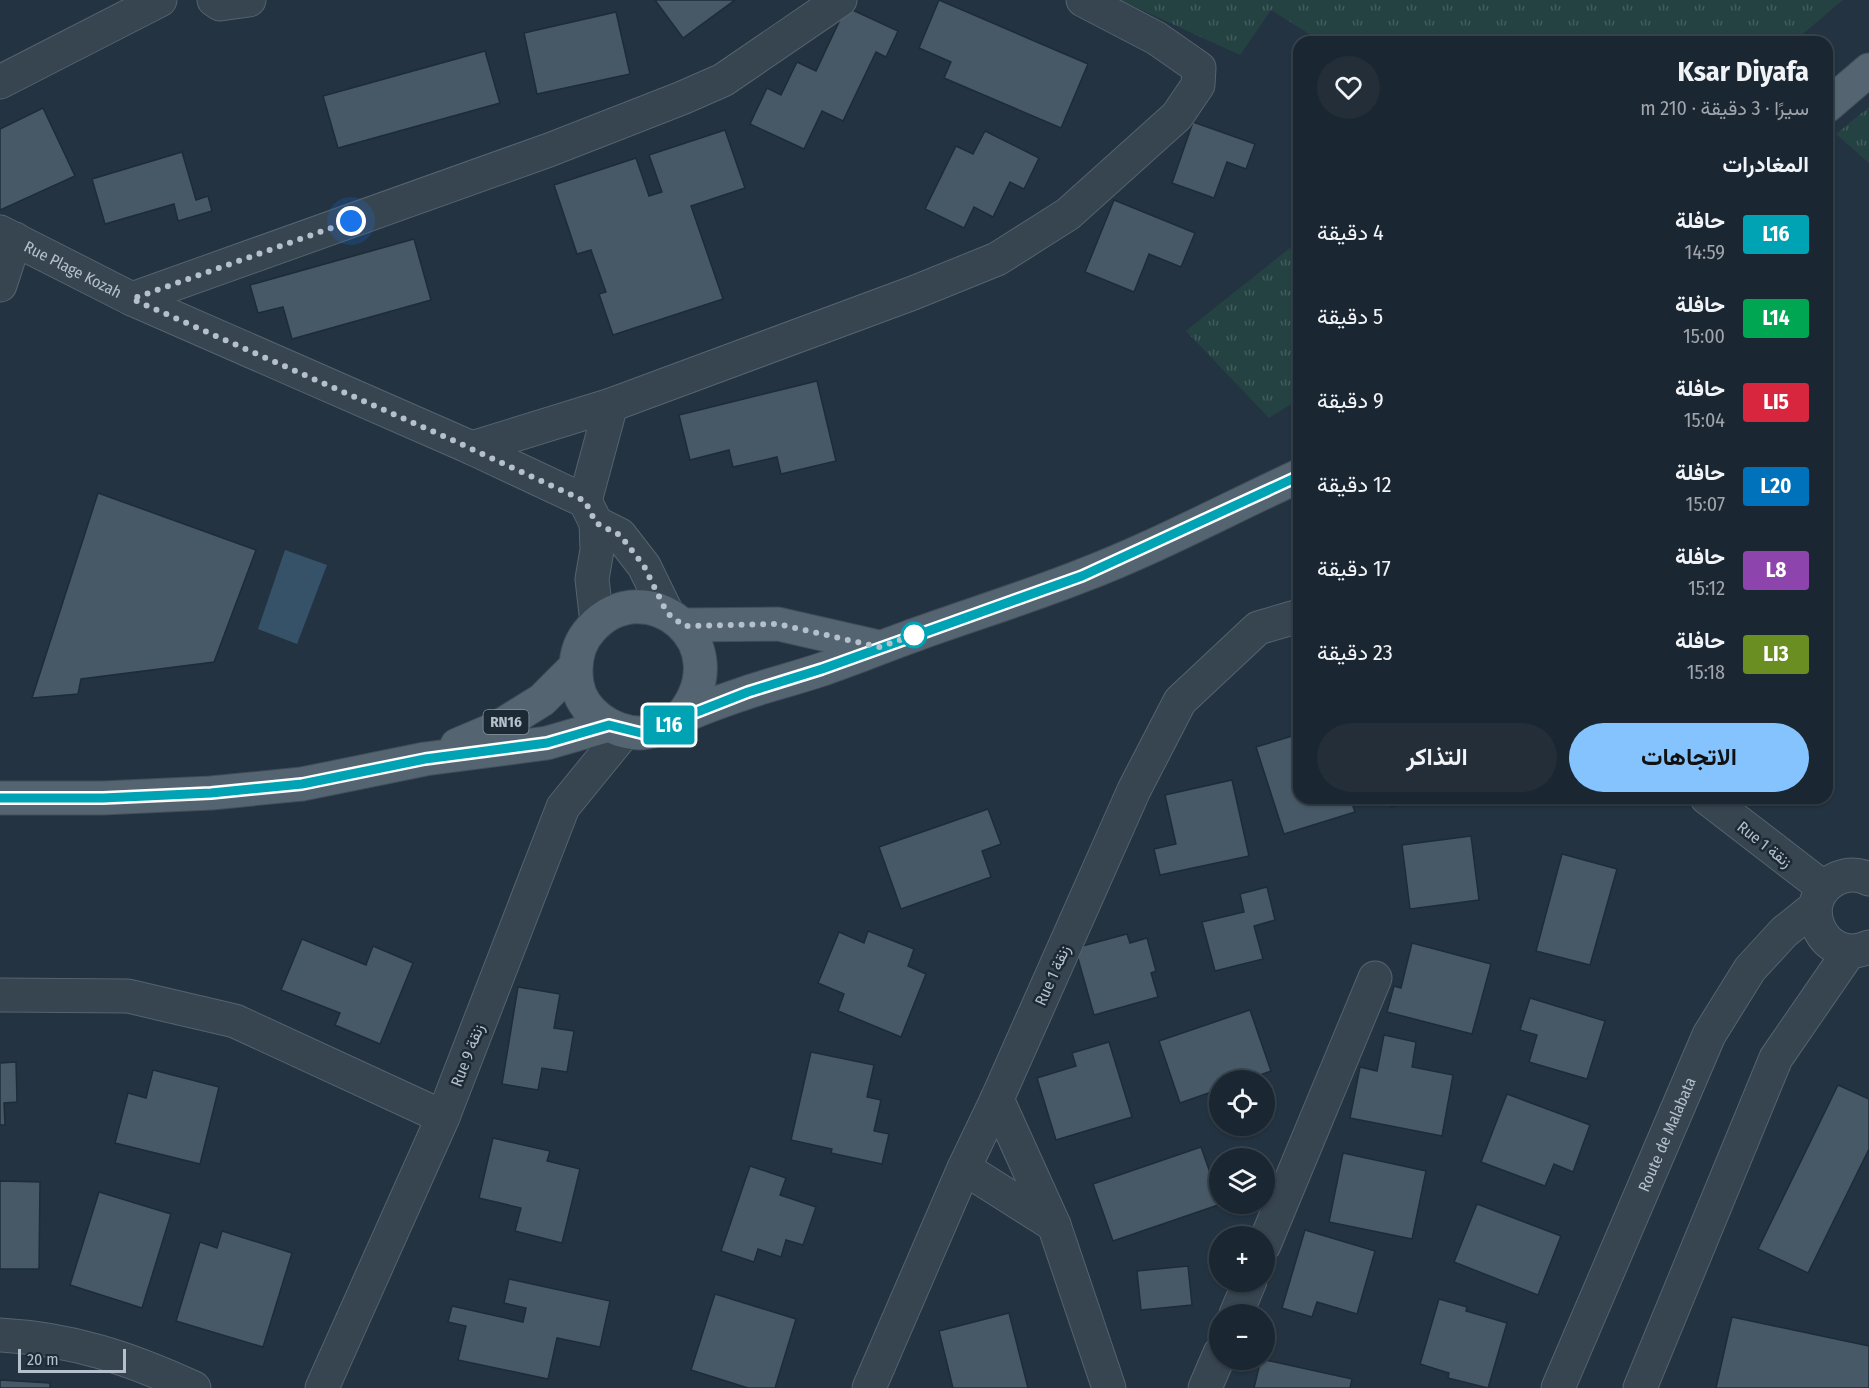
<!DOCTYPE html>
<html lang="ar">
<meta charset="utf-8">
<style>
:root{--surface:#1a2631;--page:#232e39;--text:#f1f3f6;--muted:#9fa5ab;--line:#38434d;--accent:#85c3ff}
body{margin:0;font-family:"Fira Sans Condensed",Vazirmatn,sans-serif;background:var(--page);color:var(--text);direction:rtl;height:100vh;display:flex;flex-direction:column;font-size:22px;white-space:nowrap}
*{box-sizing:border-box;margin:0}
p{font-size:20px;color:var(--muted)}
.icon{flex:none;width:33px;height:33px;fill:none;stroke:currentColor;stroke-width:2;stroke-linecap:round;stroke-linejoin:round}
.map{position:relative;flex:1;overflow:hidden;direction:ltr}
.drawer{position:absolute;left:1293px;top:36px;width:540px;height:768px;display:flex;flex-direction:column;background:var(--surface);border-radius:18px;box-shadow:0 2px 4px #0004,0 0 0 2px var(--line);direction:rtl}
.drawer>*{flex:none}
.badge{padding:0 12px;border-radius:4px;font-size:21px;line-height:39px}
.buttons{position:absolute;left:1209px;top:1070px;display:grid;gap:12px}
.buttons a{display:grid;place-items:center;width:66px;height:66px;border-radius:50%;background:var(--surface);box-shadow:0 2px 4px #0004,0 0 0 2px var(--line);font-size:30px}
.scale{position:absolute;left:18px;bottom:15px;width:108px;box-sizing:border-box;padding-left:6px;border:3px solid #b4c0cb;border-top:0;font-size:16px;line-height:21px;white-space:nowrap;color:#b4c0cb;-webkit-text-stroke:4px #1c2a36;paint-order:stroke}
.you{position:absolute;width:30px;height:30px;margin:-15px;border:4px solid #fff;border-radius:50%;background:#1a73e8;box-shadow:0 0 0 9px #1a73e833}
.map>.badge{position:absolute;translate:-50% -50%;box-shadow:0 0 0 3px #fff}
h2{padding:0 24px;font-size:22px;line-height:54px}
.round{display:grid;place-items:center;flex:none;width:63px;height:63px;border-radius:32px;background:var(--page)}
.summary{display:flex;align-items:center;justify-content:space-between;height:102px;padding:0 24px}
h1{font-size:28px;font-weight:700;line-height:45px}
.action{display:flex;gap:12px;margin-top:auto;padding:12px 24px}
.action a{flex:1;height:69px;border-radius:36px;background:var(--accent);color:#111;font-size:24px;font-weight:700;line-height:69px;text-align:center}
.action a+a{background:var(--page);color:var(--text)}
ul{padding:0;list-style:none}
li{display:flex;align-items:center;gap:18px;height:84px;padding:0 24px}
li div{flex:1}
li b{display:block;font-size:22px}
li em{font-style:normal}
li .badge{min-width:66px;font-weight:700;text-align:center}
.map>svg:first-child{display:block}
.grass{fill:url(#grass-tufts)}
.water{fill:#355269}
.building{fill:#475967;stroke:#1e2c38;stroke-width:1.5}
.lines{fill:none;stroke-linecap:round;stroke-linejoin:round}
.minor-casing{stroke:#55636e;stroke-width:35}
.major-casing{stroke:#414e5a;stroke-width:35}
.minor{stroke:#374550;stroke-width:33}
.major{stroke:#556471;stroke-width:33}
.line-casing{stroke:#fff;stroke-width:14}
.line{stroke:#00a3b4;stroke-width:9}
.walk{stroke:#b4c0cb;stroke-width:6;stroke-dasharray:0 10.8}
.stop-dot{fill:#fff;stroke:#00a3b4;stroke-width:3}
.labels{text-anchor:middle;stroke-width:5;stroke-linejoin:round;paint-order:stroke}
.shield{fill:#1c2a36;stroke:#86939e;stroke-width:1.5}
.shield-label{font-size:15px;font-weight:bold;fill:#b4c0cb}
.street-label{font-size:16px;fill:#b4c0cb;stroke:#1c2a36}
</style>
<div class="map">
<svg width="1869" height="1388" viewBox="0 0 1869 1388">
<defs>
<pattern id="grass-tufts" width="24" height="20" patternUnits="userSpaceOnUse" patternTransform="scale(1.5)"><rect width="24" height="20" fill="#254242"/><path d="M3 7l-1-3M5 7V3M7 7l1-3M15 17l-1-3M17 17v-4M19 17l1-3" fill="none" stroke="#425c5c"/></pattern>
</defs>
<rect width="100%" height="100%" fill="#233341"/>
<g class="grass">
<path d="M1120 0H1843L1793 42H1322L1271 10 1240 55Z"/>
<path d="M1869 107V163L1836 134Z"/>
<path d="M1299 244V399L1269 418 1186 331 1290 248Z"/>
</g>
<path class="water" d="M285 550 327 565 297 644 258 629Z"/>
<g class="building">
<path d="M655 0H735L683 38Z"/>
<path d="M939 0 1088 64 1061 128 944 78 951 62 919 48Z"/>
<path d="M846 7 898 31 886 57 876 52 843 121 822 111 804 149 750 124 767 88 781 95 797 62 816 71Z"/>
<path d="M616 12 630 74 537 94 524 33Z"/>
<path d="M485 51 500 103 338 148 323 96Z"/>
<path d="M43 108 75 176 0 210V129Z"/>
<path d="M1193 122 1255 144 1246 169 1227 162 1214 198 1172 183Z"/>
<path d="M725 130 745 188 691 206 723 299 613 335 599 294 606 292 591 250 577 254 554 185 636 158 649 196 662 192 649 155Z"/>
<path d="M985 131 1039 158 1024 189 1010 182 993 217 974 207 964 228 925 209 956 146 973 154Z"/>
<path d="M182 152 196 200 208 196 212 211 178 221 174 204 105 224 92 179Z"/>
<path d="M1114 200 1195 233 1181 267 1149 254 1134 292 1085 272Z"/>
<path d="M414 239 431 300 292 339 283 307 258 313 250 285Z"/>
<path d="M817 381 836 461 781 474 777 457 733 467 729 450 690 460 679 415Z"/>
<path d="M98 493 256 550 214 662 81 679 78 694 32 698Z"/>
<path d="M1299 734V798H1350L1355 812 1284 834 1256 747Z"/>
<path d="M1232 780 1249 856 1160 875 1154 849 1176 844 1165 795Z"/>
<path d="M1388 798H1427L1391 807Z"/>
<path d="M988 809 1001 844 982 851 991 877 901 909 879 847Z"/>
<path d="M1471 836 1479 900 1410 909 1402 845Z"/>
<path d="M1562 854 1617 869 1590 965 1536 951Z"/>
<path d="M1267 887 1275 920 1254 926 1263 959 1215 971 1202 922 1244 912 1240 894Z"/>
<path d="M868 931 914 949 908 966 926 974 901 1037 838 1011 844 994 818 983 839 932 864 943Z"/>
<path d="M1127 934 1130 943 1147 938 1156 971 1151 973 1158 997 1094 1015 1075 948Z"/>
<path d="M302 939 366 965 373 946 413 963 380 1044 335 1025 340 1013 281 990Z"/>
<path d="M1412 943 1491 964 1472 1034 1387 1012 1394 986 1401 988Z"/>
<path d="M518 987 560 994 554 1028 574 1031 567 1072 542 1068 538 1090 502 1084Z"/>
<path d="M1530 998 1605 1021 1587 1079 1529 1062 1537 1035 1520 1030Z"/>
<path d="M1250 1010 1271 1071 1246 1080H1220V1089L1180 1103 1159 1041Z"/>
<path d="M1384 1035 1416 1042 1412 1067 1453 1075 1442 1136 1350 1118 1360 1067 1377 1071Z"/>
<path d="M1109 1042 1132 1117 1056 1140 1037 1078 1076 1066 1072 1053Z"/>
<path d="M811 1052 874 1065 867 1097 881 1100 874 1131 889 1134 882 1164 831 1153 832 1149 791 1140Z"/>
<path d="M16 1062 17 1102 4 1103 5 1125H0V1063Z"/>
<path d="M153 1070 219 1087 200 1164 115 1143 128 1093 146 1098Z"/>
<path d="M1838 1085 1869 1099V1149L1808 1273 1758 1249Z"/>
<path d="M1507 1094 1590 1125 1573 1172 1554 1164 1545 1186 1481 1162Z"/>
<path d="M493 1138 550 1151 547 1161 580 1169 562 1243 515 1231 521 1208 479 1198Z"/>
<path d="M1201 1147 1221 1204 1113 1241 1093 1184Z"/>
<path d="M1343 1153 1426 1171 1412 1239 1329 1222Z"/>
<path d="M750 1166 786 1178 780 1195 816 1207 803 1245 786 1240 781 1257 758 1249 754 1262 721 1251Z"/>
<path d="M0 1181 40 1182 39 1269H0Z"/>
<path d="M99 1192 171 1214 142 1308 70 1285Z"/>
<path d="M1477 1204 1561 1236 1538 1295 1454 1262Z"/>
<path d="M1305 1230 1375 1251 1357 1314 1317 1302 1312 1317 1282 1308Z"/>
<path d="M222 1231 292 1253 263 1347 176 1321 200 1242 217 1248Z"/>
<path d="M1188 1266 1192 1305 1141 1310 1137 1271Z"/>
<path d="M509 1279 610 1301 600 1347 557 1338 548 1379 458 1360 466 1326 448 1322 452 1306 523 1322 526 1308 504 1303Z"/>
<path d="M715 1294 796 1319 775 1388H748L691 1370Z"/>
<path d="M1439 1299 1467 1307 1466 1311 1507 1323 1488 1388 1448 1378 1449 1373 1420 1364Z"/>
<path d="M1009 1313 1028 1388H953L939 1331Z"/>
<path d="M1732 1317 1869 1346V1388H1716Z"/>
<path d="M1261 1359 1352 1379 1350 1388H1254Z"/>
<path d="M0 1380 50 1383V1388H0Z"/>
</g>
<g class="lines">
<defs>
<g id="minor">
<path d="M214 0 220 4 249 0"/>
<path d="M0 82 160 0"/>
<path id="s1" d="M0 232 132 299 472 448 585 501 596 523"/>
<path d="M0 285 15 239"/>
<path d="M132 299 549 150 682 98 723 80 840 0"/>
<path d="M472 448 611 405 913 293 997 259 1068 214 1177 116 1198 85 1199 68 1156 38 1083 0"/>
<path d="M585 501 611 405"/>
<path d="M597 623 592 579 597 550 596 523 620 535 644 566 667 613"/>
<path d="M1707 798 1824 888"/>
<path d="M1869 879C1859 874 1848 874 1838 878 1792 899 1823 968 1869 947"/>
<path d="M0 995 128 996 235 1021 443 1117"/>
<path d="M997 1099 1054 1225 1109 1388"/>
<path d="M964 1168 1054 1225"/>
<path d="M1264 1245 1375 978"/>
<path d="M1236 1314 1250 1281"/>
<path d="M0 1335C72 1339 129 1358 194 1388"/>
<path d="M322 1388 443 1117 563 807 625 731"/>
<path d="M869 1388 964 1168 997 1099 1134 790 1180 701 1258 628 1299 616"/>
<path d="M1205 1388 1220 1353"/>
<path id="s2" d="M1558 1388 1709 1035 1750 969 1784 932 1814 908"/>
<path d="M1640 1388 1776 1058 1849 952"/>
</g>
<g id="major">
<path d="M1827 106 1869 70"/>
<path d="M684 625 778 624 879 647"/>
<path d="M679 719C744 644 645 568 591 629 577 644 574 664 577 684 582 712 611 732 639 733 654 733 665 725 678 719 700 708 725 700 748 692 772 684 796 678 820 670 853 659 886 645 920 633 973 614 1028 597 1081 576 1155 548 1227 509 1299 476"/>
<path d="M457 745 497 728 542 700 575 667"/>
<path d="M0 798H103L211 793 302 784 425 759 547 743 609 725"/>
</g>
</defs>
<use href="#minor" class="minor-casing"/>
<use href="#major" class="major-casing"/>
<use href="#minor" class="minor"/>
<use href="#major" class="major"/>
</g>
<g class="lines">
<defs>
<path id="line" d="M0 798H103L211 793 302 784 425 759 547 743 609 725 641 733 661 729 679 719 748 692 822 669 1082 576 1299 476"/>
</defs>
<use href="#line" class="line-casing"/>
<use href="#line" class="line"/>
<path class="walk" d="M351 221 132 299 450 439 585 501 596 523 620 535 644 566 667 613 684 626 778 624 879 647 924 632 914 635"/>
</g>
<circle class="stop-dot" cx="914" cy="635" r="12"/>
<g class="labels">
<rect class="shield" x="483.5" y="710" width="45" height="24" rx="4.5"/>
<g class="shield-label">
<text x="506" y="727">RN16</text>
</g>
<g class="street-label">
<text dy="6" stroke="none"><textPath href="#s1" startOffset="82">Rue Plage Kozah</textPath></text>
<text transform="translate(1765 844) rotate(38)" y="6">Rue 1 زنقة</text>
<text transform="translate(1052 975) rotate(-66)" y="6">Rue 1 زنقة</text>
<text transform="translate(467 1055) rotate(-69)" y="6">Rue 9 زنقة</text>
<text dy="6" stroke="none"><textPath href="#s2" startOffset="276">Route de Malabata</textPath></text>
</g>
</g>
</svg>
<div class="buttons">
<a><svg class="icon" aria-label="locate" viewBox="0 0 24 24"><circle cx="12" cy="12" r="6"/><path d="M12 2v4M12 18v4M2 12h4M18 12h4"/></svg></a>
<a><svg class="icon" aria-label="layers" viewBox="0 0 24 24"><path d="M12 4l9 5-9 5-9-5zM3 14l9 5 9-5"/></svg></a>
<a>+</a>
<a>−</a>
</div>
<div class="scale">20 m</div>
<div class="you" style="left:351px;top:221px"></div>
<b class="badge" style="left:669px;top:725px;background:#00a3b4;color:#fff">L16</b>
<section class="drawer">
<div class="summary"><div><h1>Ksar Diyafa</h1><p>سيرًا · 3 دقيقة · 210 m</p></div><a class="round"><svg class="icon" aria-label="heart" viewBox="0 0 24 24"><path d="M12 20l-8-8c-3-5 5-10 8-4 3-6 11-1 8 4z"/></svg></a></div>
<h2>المغادرات</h2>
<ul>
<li><span class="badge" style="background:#00a3b4;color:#fff">L16</span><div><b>حافلة</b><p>14:59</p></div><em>4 دقيقة</em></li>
<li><span class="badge" style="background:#00a651;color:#fff">L14</span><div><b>حافلة</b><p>15:00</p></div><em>5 دقيقة</em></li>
<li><span class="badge" style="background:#d7263d;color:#fff">LI5</span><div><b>حافلة</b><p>15:04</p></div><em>9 دقيقة</em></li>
<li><span class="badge" style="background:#0072bc;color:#fff">L20</span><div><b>حافلة</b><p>15:07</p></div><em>12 دقيقة</em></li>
<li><span class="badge" style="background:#8e44ad;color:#fff">L8</span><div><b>حافلة</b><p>15:12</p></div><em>17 دقيقة</em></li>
<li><span class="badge" style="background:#6b8e23;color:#fff">LI3</span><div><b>حافلة</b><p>15:18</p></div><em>23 دقيقة</em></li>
</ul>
<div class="action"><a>الاتجاهات</a><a>التذاكر</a></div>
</section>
</div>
